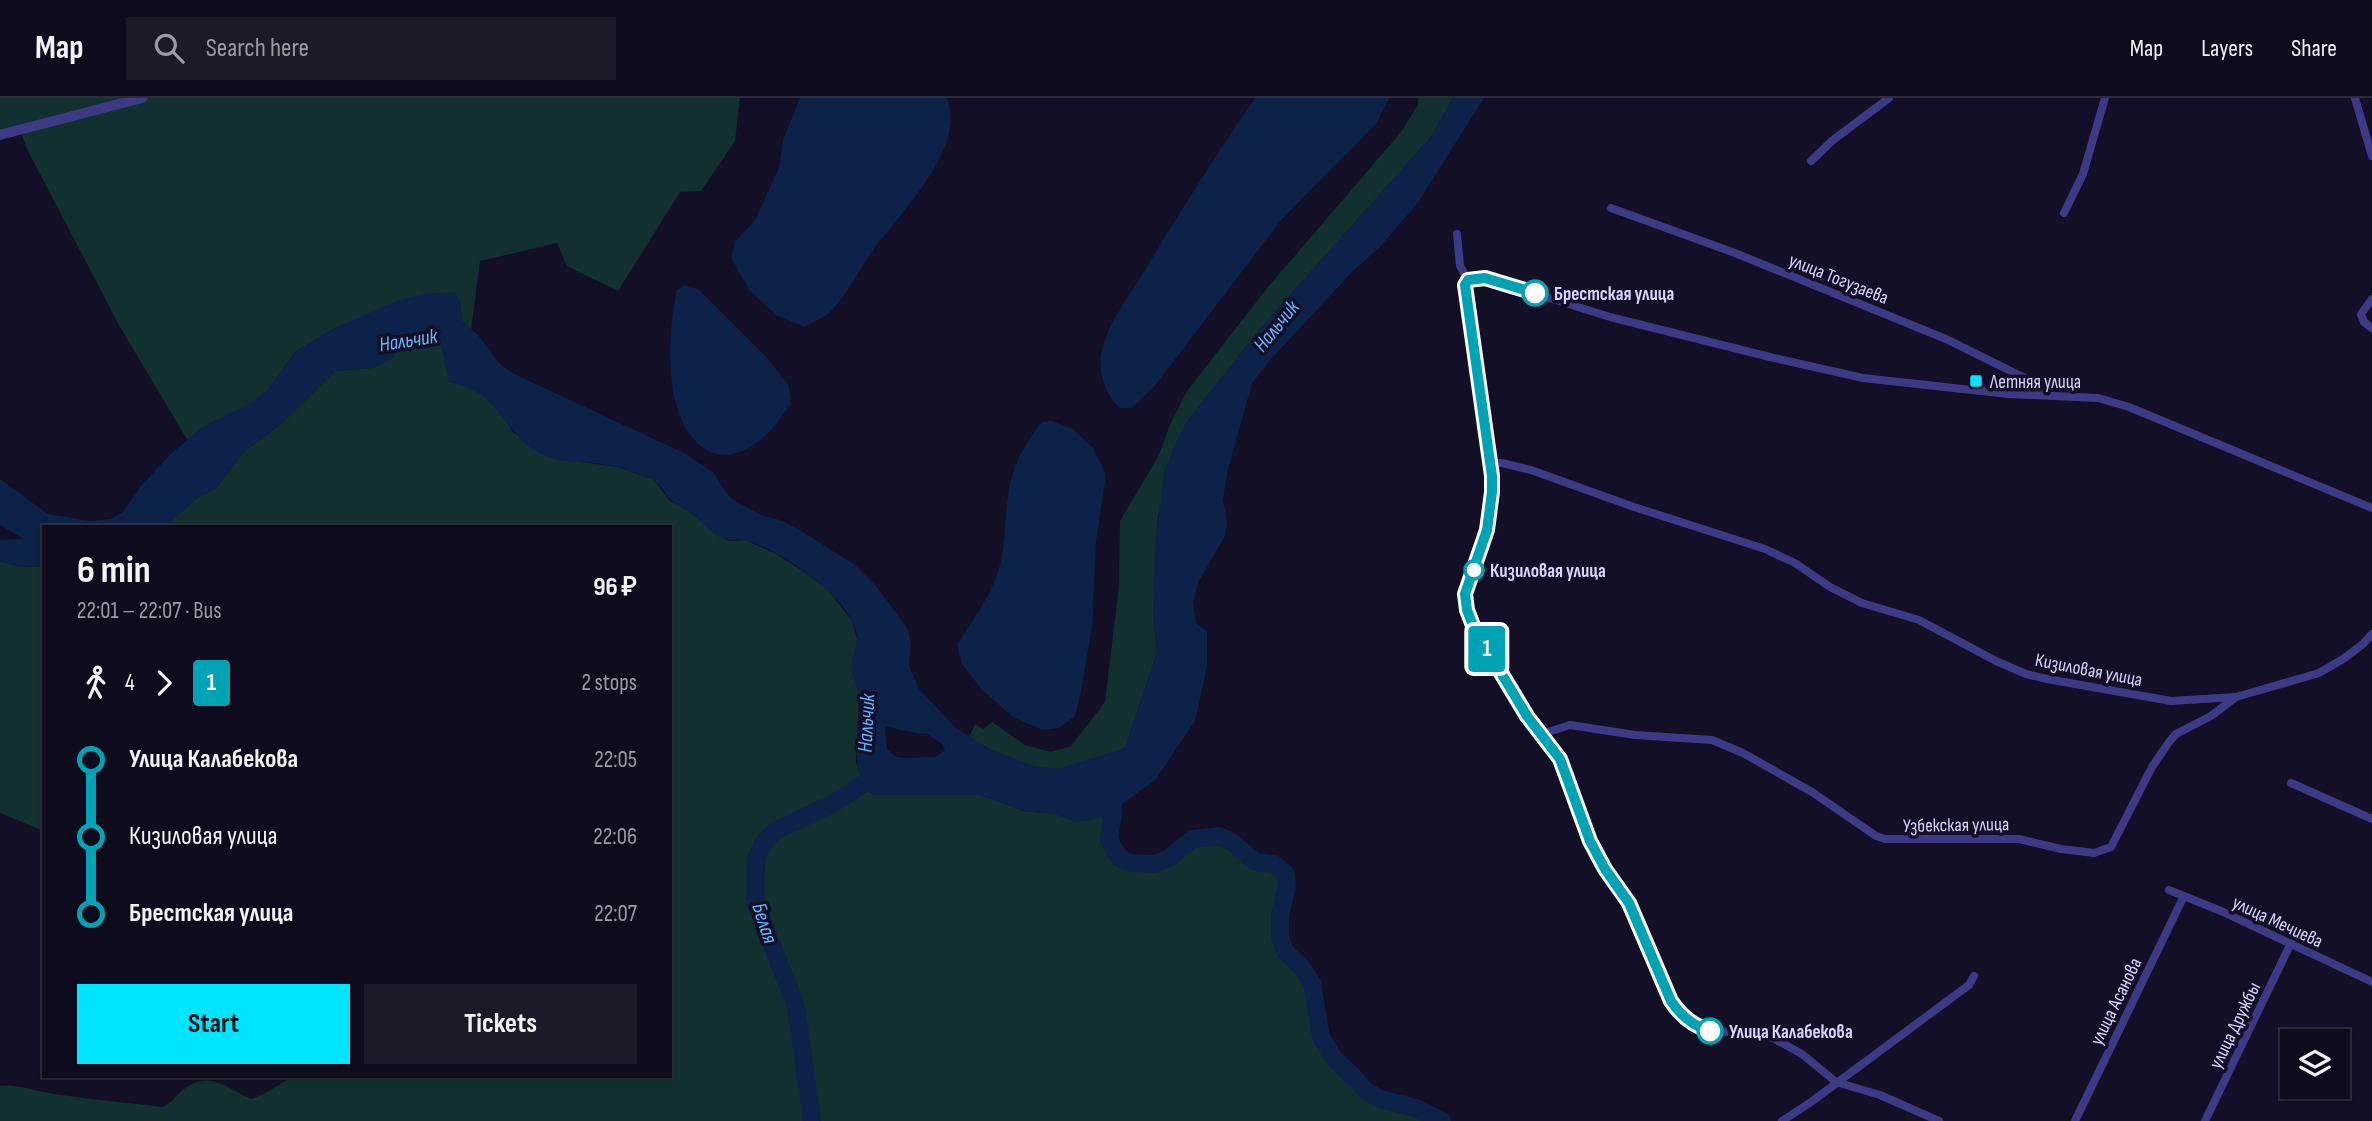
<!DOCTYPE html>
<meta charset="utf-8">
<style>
:root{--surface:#0e0b1c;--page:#1c1929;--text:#f1f3f6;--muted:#9b9ba3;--line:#2e2b3b;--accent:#00e5ff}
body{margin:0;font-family:"Sofia Sans Condensed",sans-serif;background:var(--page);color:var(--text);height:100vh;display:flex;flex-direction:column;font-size:26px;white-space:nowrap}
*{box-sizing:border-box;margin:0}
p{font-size:23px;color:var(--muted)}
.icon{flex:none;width:38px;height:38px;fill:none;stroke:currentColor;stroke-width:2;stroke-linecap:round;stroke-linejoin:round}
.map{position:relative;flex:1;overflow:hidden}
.panel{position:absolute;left:42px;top:427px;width:630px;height:553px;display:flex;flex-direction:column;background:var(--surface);border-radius:0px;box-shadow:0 2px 5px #0004,0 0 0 2px var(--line)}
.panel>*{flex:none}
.badge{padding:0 14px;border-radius:5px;font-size:24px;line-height:46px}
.fabs{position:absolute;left:2280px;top:931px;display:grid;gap:14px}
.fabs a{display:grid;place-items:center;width:70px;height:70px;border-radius:0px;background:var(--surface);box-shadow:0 2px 5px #0004,0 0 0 2px var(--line);font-size:35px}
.map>.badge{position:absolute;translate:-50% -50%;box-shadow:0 0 0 4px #fff}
.legs{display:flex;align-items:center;gap:10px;height:77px;padding:0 35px;font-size:23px}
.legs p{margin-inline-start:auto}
.headline{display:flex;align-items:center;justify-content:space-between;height:119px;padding:0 35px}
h1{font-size:38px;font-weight:700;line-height:52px}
.button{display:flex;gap:14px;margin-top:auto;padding:14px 35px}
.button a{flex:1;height:80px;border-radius:0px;background:var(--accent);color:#111;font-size:28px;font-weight:700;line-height:80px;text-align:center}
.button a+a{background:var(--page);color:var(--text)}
ul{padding:0 35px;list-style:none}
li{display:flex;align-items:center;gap:24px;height:77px;font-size:26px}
li i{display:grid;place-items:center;width:10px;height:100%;margin:0 9px;background:currentColor}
li i::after{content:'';width:18px;height:18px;margin:-9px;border:5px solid;border-radius:50%;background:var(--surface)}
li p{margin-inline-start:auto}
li:first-child i{background:linear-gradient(#0000 50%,currentColor 0)}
li:last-child i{background:linear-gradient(currentColor 50%,#0000 0)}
header{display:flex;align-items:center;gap:42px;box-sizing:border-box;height:98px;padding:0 35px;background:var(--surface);border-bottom:2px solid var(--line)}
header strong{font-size:33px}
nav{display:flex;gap:38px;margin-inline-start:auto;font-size:24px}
.search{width:490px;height:63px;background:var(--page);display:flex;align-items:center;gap:18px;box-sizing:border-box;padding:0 24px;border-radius:0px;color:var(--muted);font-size:26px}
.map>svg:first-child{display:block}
.green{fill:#12302f}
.water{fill:#0c2248;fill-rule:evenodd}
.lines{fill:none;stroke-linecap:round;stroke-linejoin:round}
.river{stroke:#0c2248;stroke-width:18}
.minor{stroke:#3d3a85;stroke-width:8}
.tertiary{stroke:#3d3a85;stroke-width:10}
.line-1-casing{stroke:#fff;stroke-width:16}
.line-1{stroke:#00a3b4;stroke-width:10}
.stop-1-dot{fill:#fff;stroke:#00a3b4;stroke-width:3.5}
.poi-dot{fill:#00e5ff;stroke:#130f26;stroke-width:2.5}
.labels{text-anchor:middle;stroke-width:7;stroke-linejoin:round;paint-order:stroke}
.street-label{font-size:19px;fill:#d9d4ff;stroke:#130f26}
.stop-label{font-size:19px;font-weight:bold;fill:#d9d4ff;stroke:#130f26;text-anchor:start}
.poi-label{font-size:19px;fill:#d9d4ff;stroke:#130f26;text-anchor:start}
.water-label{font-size:21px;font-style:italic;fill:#62b6ff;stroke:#130f26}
</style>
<header>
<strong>Map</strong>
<div class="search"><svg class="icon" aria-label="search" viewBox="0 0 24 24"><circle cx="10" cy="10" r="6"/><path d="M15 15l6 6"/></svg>Search here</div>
<nav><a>Map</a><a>Layers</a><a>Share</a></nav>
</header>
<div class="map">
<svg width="2372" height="1023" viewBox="0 0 2372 1023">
<rect width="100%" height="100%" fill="#130f26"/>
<g class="green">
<path d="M0 0H740L735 43 701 93 680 94 618 193 567 168 557 145 480 163 471 232 462 223 460 204 337 229 295 254 268 292 250 306 201 330 188 343 120 229 28 53 20 32 0 37Z"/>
<path d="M1418 0H1453L1431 39 1259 232 1186 325 1158 418 1153 517 1157 555 1125 650C1107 656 1074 671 1056 671 1030 672 991 653 969 639L975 626 983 631 992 624 1025 647 1051 654 1071 648 1105 604 1119 488 1120 423 1159 357 1169 329 1187 293 1268 189 1401 34 1418 7Z"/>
<path d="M411 243H428L442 249 449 284 464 287 483 297 495 308 514 335 566 362 618 369 654 382 670 403 689 413 718 438 729 443 746 442 776 456 806 475 828 492 852 523 858 544 852 570 859 595 856 664 866 693 877 697H981L1024 713 1056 716 1076 724 1105 719 1113 712 1109 740 1113 751 1120 760 1129 765 1155 766 1169 760 1193 741 1219 738 1232 744 1255 764 1274 766 1286 776 1287 787 1280 817V840L1285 853 1303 871 1312 885 1321 938 1335 962 1354 979 1366 994 1380 1001 1416 1010 1442 1023H0V988C16 986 28 991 43 994 82 1001 123 1004 163 1009 172 1004 176 998 184 991 212 971 227 991 251 1001 268 996 279 985 295 978H670V429H165L195 401 215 391 245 353 280 327 335 273 372 270 390 262 403 247Z"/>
<path d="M0 463 21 469 44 468V733L0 715Z"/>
</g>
<g class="water">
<path d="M800 0H947C967 52 899 115 872 154 858 172 848 196 832 212 826 219 813 224 804 229L776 217 750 193 731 160 735 144 755 122 779 70 783 42Z"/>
<path d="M1255 0H1389L1376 26 1282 121 1154 289 1132 310H1120C1105 298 1097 270 1102 252 1109 223 1130 197 1145 172 1180 113 1217 56 1255 0Z"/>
<path d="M1453 0H1484L1417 106 1379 150 1353 173 1272 260 1252 285 1227 375 1223 402 1227 424 1225 438 1199 483 1193 504 1196 525 1207 534V568L1195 623 1156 681 1105 719 1076 724 1056 716 1024 713 981 697H877L866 693C848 658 863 631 859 595 858 586 852 578 852 569 852 550 863 545 852 523 835 490 783 455 749 443 738 439 729 445 718 438 708 432 700 421 690 414 685 410 678 408 672 403 664 397 661 385 651 381 633 373 614 367 595 365 579 364 563 364 548 359 502 341 505 294 449 284L442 249 428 243H411L403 247 390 262 372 270 335 273 280 327 245 353 215 391 195 401 165 429H44V468L21 469 0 463V442L24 441 0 427V381L48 416 90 423 111 421 123 414 141 388 171 356 201 330 249 306 268 292 295 254 337 229 400 202 425 196 455 194 460 204 462 223 478 237 500 266 514 276 686 356 714 375 722 389 732 401 761 417 783 423 803 434 855 467 876 488 908 531 911 545 909 567 919 591 956 630 985 649 1034 668 1058 671 1125 650 1157 555 1153 517 1155 448 1164 376 1174 348 1186 325 1259 232 1431 39ZM885 628C900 632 912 635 928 636L943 647 945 653 935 659 906 660 896 659 887 651Z"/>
<path d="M685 187 699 192 768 261 789 288 791 306C782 317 774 331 764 339 749 352 729 362 711 354 661 331 667 236 677 192Z"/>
<path d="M1052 323 1073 331 1093 350 1106 376 1096 444 1092 528 1082 589 1075 618 1059 630 1042 632 1013 619 982 592 962 566 957 547C973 522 992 496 1000 467 1006 442 1005 416 1009 391 1013 367 1026 343 1042 324Z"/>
</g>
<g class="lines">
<g class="river">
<path d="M1111 690 1113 715 1109 740 1113 750 1120 760 1129 765 1155 766 1169 760 1193 741 1219 738 1232 744 1255 764 1274 766 1286 776 1287 787 1280 817V840L1285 853 1303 871 1312 885 1321 939 1335 962 1354 979 1366 993 1380 1001 1416 1010 1442 1023"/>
<path d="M812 1023 796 908 755 804 756 762 764 744 775 733 832 706 868 683"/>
</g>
<g class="minor">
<path d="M2355 0 2372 58"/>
<path d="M1811 63 1833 42 1889 0"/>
<path d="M1611 110 1735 155 1946 241 2039 287 2045 297"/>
<path d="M2064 115 2083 76 2105 0"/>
<path d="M1457 136 1460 168 1468 182"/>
<path d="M1468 182 1465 191 1490 365 1492 394 1483 447 1465 496 1467 512 1474 530 1527 618 1560 661 1590 743 1605 771 1629 805 1671 903 1680 916 1700 930 1711 933 1746 935 1773 940 1802 956 1836 984 1880 997 1939 1023"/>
<path d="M1468 182 1485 180 1610 219 1770 259 1863 280 2008 296 2098 300 2129 309 2372 410"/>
<path d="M2372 201 2361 216 2364 224 2372 230"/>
<path d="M1490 365H1502L1531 372 1634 409 1765 451 1795 465 1830 489 1862 505 1919 522 1996 563 2026 576 2047 581 2171 603 2236 599 2319 575 2343 561 2363 546 2372 536"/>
<path d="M1542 636 1570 627 1635 637 1712 642 1743 655 1812 694 1876 738 1885 741H2019L2061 751 2094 755 2111 749 2152 669 2169 644 2176 636 2211 618 2236 599"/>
<path d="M2291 685 2372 721"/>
<path d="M2169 792 2221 813 2372 884"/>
<path d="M1782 1023 1811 1004 1969 887 1974 878"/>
<path d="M2075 1023 2184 798"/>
<path d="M2205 1023 2291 845"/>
</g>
<path class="tertiary" d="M0 37 142 0"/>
</g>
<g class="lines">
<defs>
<path id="line-1" d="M1535 195 1485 180 1468 182 1465 187 1492 378V394L1487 432 1465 496 1467 512 1474 530 1527 618 1560 661 1590 743 1605 771 1629 805 1671 903C1681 918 1693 928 1710 933"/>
</defs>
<use href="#line-1" class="line-1-casing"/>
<use href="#line-1" class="line-1"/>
</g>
<g class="stop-1-dot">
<circle cx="1535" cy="195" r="12"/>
<circle cx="1474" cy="472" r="9"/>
<circle cx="1710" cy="933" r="12"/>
</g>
<rect class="poi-dot" x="1969" y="276" width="14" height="14" rx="3.5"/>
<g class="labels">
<g class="street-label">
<text transform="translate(1839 180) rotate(22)" y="7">улица Тогузаева</text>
<text transform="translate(2089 571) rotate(11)" y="7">Кизиловая улица</text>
<text transform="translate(1956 726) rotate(-1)" y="7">Узбекская улица</text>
<text transform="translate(2278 823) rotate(25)" y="7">улица Мечиева</text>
<text transform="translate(2115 903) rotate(-64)" y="7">улица Асанова</text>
<text transform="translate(2234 927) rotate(-64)" y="7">улица Дружбы</text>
</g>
<g class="stop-label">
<text x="1554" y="202">Брестская улица</text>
<text x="1490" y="479">Кизиловая улица</text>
<text x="1729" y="940">Улица Калабекова</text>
</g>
<g class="poi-label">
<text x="1990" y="290">Летняя улица</text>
</g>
<g class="water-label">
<text transform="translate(1276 228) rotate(-51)" y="7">Нальчик</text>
<text transform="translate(408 242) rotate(-9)" y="7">Нальчик</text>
<text transform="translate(866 625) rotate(-87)" y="7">Нальчик</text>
<text transform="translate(765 825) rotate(72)" y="7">Белая</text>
</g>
</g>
</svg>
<div class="fabs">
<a><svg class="icon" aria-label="layers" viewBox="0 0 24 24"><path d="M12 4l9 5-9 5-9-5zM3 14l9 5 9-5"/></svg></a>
</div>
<b class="badge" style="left:1487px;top:551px;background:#00a3b4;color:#fff">1</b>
<section class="panel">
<div class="headline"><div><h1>6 min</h1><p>22:01 – 22:07 · Bus</p></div><b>96 ₽</b></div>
<div class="legs"><svg class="icon" aria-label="walk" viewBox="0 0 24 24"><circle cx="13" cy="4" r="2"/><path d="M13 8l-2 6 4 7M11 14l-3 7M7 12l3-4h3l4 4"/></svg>4<svg class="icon" aria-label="forward" viewBox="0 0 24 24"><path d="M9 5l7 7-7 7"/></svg><b class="badge" style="background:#00a3b4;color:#fff">1</b><p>2 stops</p></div>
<ul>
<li><i style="color:#00a3b4"></i><b>Улица Калабекова</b><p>22:05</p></li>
<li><i style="color:#00a3b4"></i><span>Кизиловая улица</span><p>22:06</p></li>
<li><i style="color:#00a3b4"></i><b>Брестская улица</b><p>22:07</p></li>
</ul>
<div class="button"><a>Start</a><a>Tickets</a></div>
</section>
</div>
